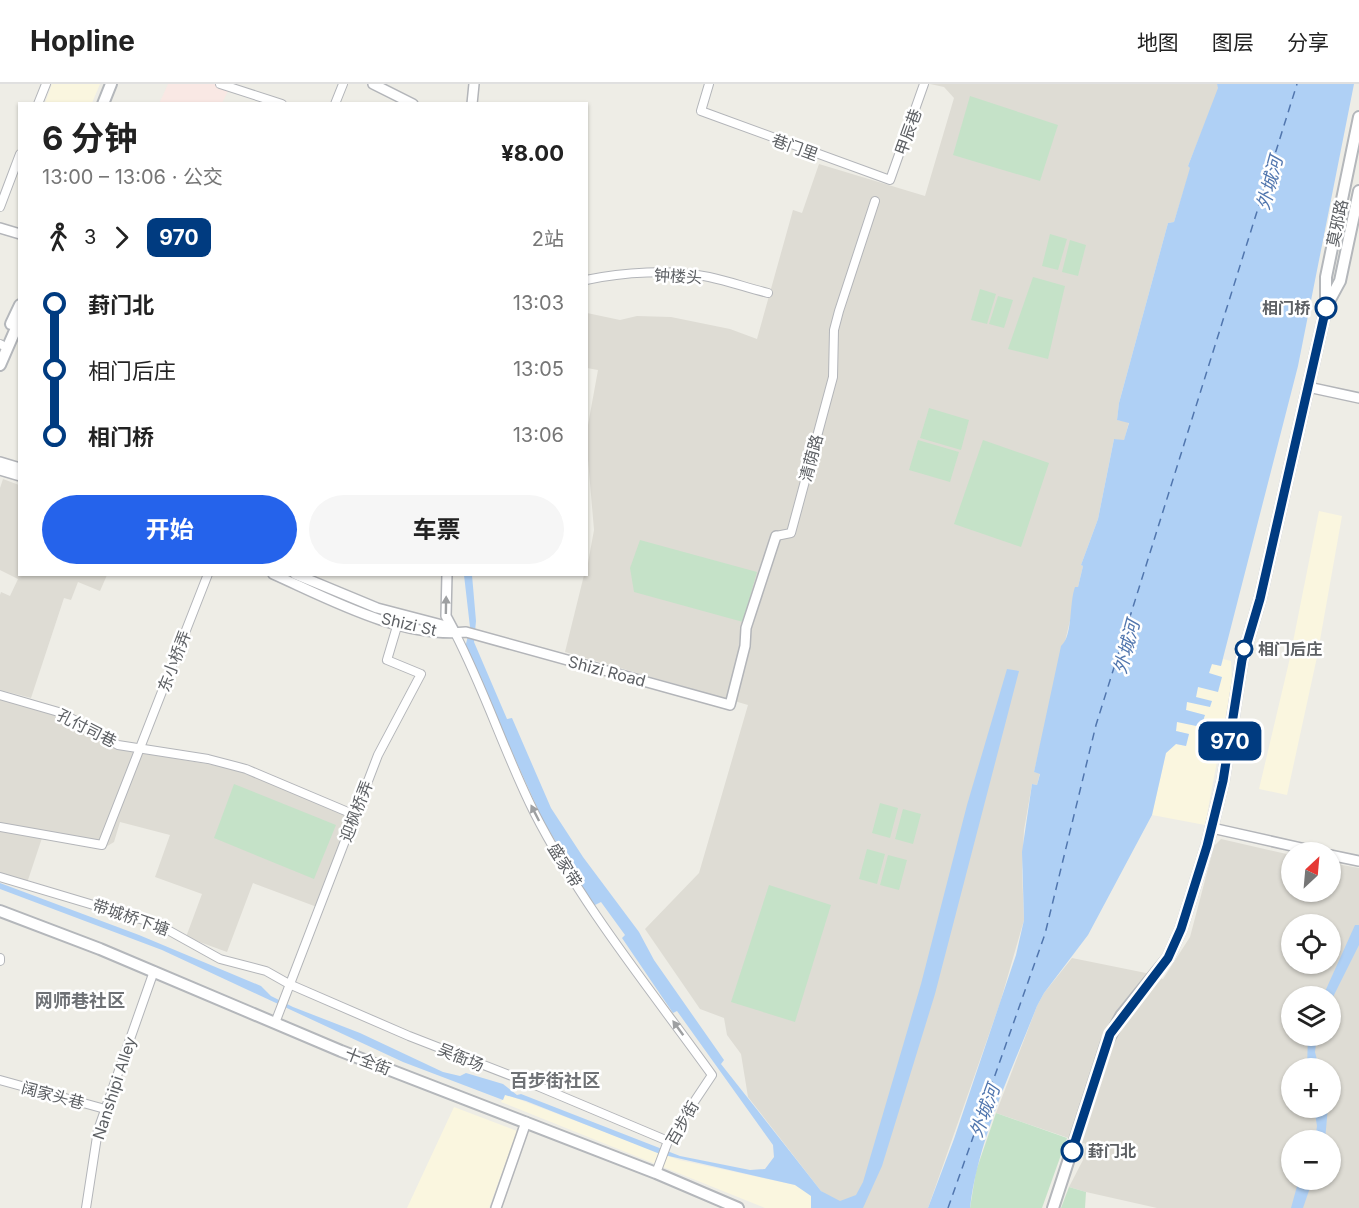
<!DOCTYPE html>
<html lang="zh">
<meta charset="utf-8">
<style>
:root{--surface:#fff;--page:#f6f6f6;--text:#222;--muted:#767676;--line:#e0e0e0;--accent:#2563eb}
body{margin:0;font-family:Inter,"Noto Sans SC",sans-serif;background:var(--page);color:var(--text);height:100vh;display:flex;flex-direction:column;font-size:22px;white-space:nowrap}
*{box-sizing:border-box;margin:0}
p{font-size:20px;color:var(--muted)}
.icon{flex:none;width:33px;height:33px;fill:none;stroke:currentColor;stroke-width:2;stroke-linecap:round;stroke-linejoin:round}
.map{position:relative;flex:1;overflow:hidden}
.drawer{position:absolute;left:18px;top:18px;width:570px;height:474px;display:flex;flex-direction:column;background:var(--surface);border-radius:0px;box-shadow:0 2px 4px #0004}
.drawer>*{flex:none}
.badge{padding:0 12px;border-radius:9px;font-size:21px;line-height:39px}
.needle{width:39px;rotate:26deg}
.buttons{position:absolute;left:1281px;top:758px;display:grid;gap:12px}
.buttons a{display:grid;place-items:center;width:60px;height:60px;border-radius:50%;background:var(--surface);box-shadow:0 2px 4px #0004;font-size:30px}
.map>.badge{position:absolute;translate:-50% -50%;box-shadow:0 0 0 3px #fff}
.legs{display:flex;align-items:center;gap:9px;height:66px;padding:0 24px;font-size:20px}
.legs p{margin-inline-start:auto}
.headline{display:flex;align-items:center;justify-content:space-between;height:102px;padding:0 24px}
h1{font-size:33px;font-weight:700;line-height:45px}
.primary-button{display:flex;gap:12px;margin-top:auto;padding:12px 24px}
.primary-button a{flex:1;height:69px;border-radius:36px;background:var(--accent);color:#fff;font-size:24px;font-weight:700;line-height:69px;text-align:center}
.primary-button a+a{background:var(--page);color:var(--text)}
ul{padding:0 24px;list-style:none}
li{display:flex;align-items:center;gap:21px;height:66px;font-size:22px}
li i{display:grid;place-items:center;width:9px;height:100%;margin:0 8px;background:currentColor}
li i::after{content:'';width:15px;height:15px;margin:-8px;border:4px solid;border-radius:50%;background:var(--surface)}
li p{margin-inline-start:auto}
li:first-child i{background:linear-gradient(#0000 50%,currentColor 0)}
li:last-child i{background:linear-gradient(currentColor 50%,#0000 0)}
header{display:flex;align-items:center;gap:36px;box-sizing:border-box;height:84px;padding:0 30px;background:var(--surface);border-bottom:2px solid var(--line)}
header strong{font-size:28px}
nav{display:flex;gap:33px;margin-inline-start:auto;font-size:21px}
.map>svg:first-child{display:block}
.commercial{fill:#faf6df}
.education{fill:#dedcd4;fill-rule:evenodd}
.medical{fill:#f9e8e4}
.green{fill:#c5e2c8}
.water{fill:#afd0f5}
.lines{fill:none;stroke-linecap:round;stroke-linejoin:round}
.ferry{stroke:#5176ae;stroke-width:1.5;stroke-dasharray:8 6;stroke-linecap:butt}
.minor-casing{stroke:#b3b5b9;stroke-width:10}
.tertiary-casing{stroke:#b3b5b9;stroke-width:12}
.secondary-casing{stroke:#b4b7bb;stroke-width:14}
.minor{stroke:#fff;stroke-width:8}
.tertiary{stroke:#fff;stroke-width:9}
.secondary{stroke:#fff;stroke-width:10}
.oneway{fill:#9ea0a2}
.line-1-casing{stroke:#fff;stroke-width:14}
.line-1{stroke:#003b80;stroke-width:9}
.stop-1-dot{fill:#fff;stroke:#003b80;stroke-width:3}
.labels{text-anchor:middle;stroke-width:5;stroke-linejoin:round;paint-order:stroke}
.street-label{font-size:16px;fill:#5d6064;stroke:#fff}
.stop-label{font-size:16px;font-weight:bold;fill:#5d6064;stroke:#fff;text-anchor:start}
.water-label{font-size:18px;font-style:italic;fill:#5176ae;stroke:#fff}
.neighbourhood-label{font-size:18px;font-weight:bold;fill:#6f7276;stroke:#fff}
</style>
<header>
<strong>Hopline</strong>
<nav><a>地图</a><a>图层</a><a>分享</a></nav>
</header>
<div class="map">
<svg width="1359" height="1124" viewBox="0 0 1359 1124">
<rect width="100%" height="100%" fill="#eeede6"/>
<g class="commercial">
<path d="M52 0H100L92 19H45Z"/>
<path d="M1319 427 1342 432 1317 573 1287 711 1259 705 1289 578Z"/>
<path d="M1223 575 1231 577 1232 598 1205 741 1152 731 1166 669 1176 660 1186 662 1189 650 1176 647 1177 637 1201 642 1204 631 1186 626 1187 617 1196 613 1198 603 1209 590 1211 580 1221 582Z"/>
<path d="M505 1010 679 1076 795 1101 811 1111 812 1121 811 1124H765L501 1018Z"/>
<path d="M454 1023 517 1047 489 1124H407Z"/>
</g>
<g class="education">
<path d="M930 0H1217L1219 4 1188 82 1191 83 1174 138 1168 139 1119 319 1117 336 1129 338 1124 357 1114 355 1098 435 1081 481 1083 482 1034 688 1040 689 1037 701 1032 700 1024 746 1022 786 1024 836 1000 919 928 1124H844L821 1107 748 1013 741 970 727 951 724 934 700 925 645 845 699 789 748 621 565 568 584 491 586 490 594 446 586 352 598 286 587 284V229L620 236 637 232 671 233 730 245 757 255 793 126 802 129 819 80 925 112 954 14 944 3Z"/>
<path d="M3 395 19 401 20 490 107 491 100 507 78 498 71 516 64 514 31 614 0 606V511L1 508 10 512 18 495 0 486V404Z"/>
<path d="M0 615 73 635 130 667 231 684 355 732 317 823 253 799 227 868 186 853 202 810 155 793 170 751 120 738 114 758 104 764 44 748 25 805 0 797Z"/>
<path d="M1221 755 1291 771 1292 807H1330L1331 779 1359 784V1124H1157L1086 1108 1069 1103 1083 1076 1086 1060 996 1029 1037 922 1044 909 1072 874 1146 889 1163 895 1190 853 1214 762ZM1292 840H1330V879H1292ZM1292 912H1330V951H1292ZM1292 984H1330V1023H1292ZM1292 1056H1330V1095H1292Z"/>
</g>
<path class="medical" d="M168 0H218L229 5 222 19 159 20Z"/>
<g class="green">
<path d="M970 12 1058 41 1040 97 953 71Z"/>
<path d="M1050 150 1067 155 1058 186 1042 182Z"/>
<path d="M1070 156 1086 161 1078 192 1062 188Z"/>
<path d="M1033 193 1065 202 1048 275 1008 265Z"/>
<path d="M980 205 996 210 987 240 971 236Z"/>
<path d="M998 212 1013 216 1004 244 989 240Z"/>
<path d="M929 324 969 336 961 366 920 354Z"/>
<path d="M918 356 959 368 950 398 909 386Z"/>
<path d="M983 356 1049 379 1021 463 954 440Z"/>
<path d="M640 456 757 488 743 538 634 508 630 484Z"/>
<path d="M234 700 336 741 314 795 214 754Z"/>
<path d="M880 719 898 724 890 754 872 749Z"/>
<path d="M903 725 921 730 913 760 895 755Z"/>
<path d="M867 765 885 770 877 800 859 795Z"/>
<path d="M888 771 907 776 899 806 880 801Z"/>
<path d="M769 801 831 821 795 938 731 918Z"/>
<path d="M996 1029 1067 1054 1042 1124H970L976 1087Z"/>
<path d="M1069 1103 1086 1108 1085 1124H1061Z"/>
</g>
<g class="water">
<path d="M1217 0H1354L1298 282 1221 582 1212 580 1209 589 1222 593 1218 608 1198 603 1196 613 1212 617 1210 623 1187 618 1186 626 1205 631 1201 643 1177 638 1176 647 1189 650 1186 662 1176 660 1166 669 1152 731 1088 851 1044 909 1037 922C1012 986 978 1056 970 1124H928L954 1055 1016 871 1024 836 1022 768 1032 700 1037 701 1040 690 1034 688 1061 562C1073 552 1069 519 1075 503H1078L1083 482 1081 481 1098 435 1114 355 1124 356 1129 339 1117 336 1119 319 1168 139 1174 138 1190 84 1188 82 1218 4Z"/>
<path d="M464 491H472L476 537 474 558 507 635 512 634 551 724 583 773 639 848 654 876 724 976 721 980 821 1107 840 1117 856 1111 863 1098 921 900 967 721 1007 585 1019 587 935 910 882 1082 863 1124H811V1112L795 1101 660 1070 526 1017 505 1011 503 1016 403 978 162 866 0 805V799L139 851 261 902 271 912 293 923 360 949 443 988 460 992 466 989 503 1000 517 1011 521 1010 680 1072 750 1086 765 1085 774 1073 773 1061 677 927 673 929 622 854 625 851 601 818 593 822 581 803 583 800 544 739 465 564 470 543Z"/>
<path d="M1355 841H1359V861L1331 917 1330 912H1323Z"/>
<path d="M1308 951H1317L1315 968 1319 984H1307Z"/>
<path d="M1314 1023H1328L1325 1056H1315L1317 1042Z"/>
<path d="M1299 1095H1313L1303 1124H1291Z"/>
</g>
<g class="lines">
<path class="ferry" d="M948 1124 1045 850 1096 641 1297 0"/>
<defs>
<g id="minor">
<path d="M220 0 282 20"/>
<path d="M709 0 701 27 890 96 924 0"/>
<path d="M38 20 46 0"/>
<path d="M335 20 343 0"/>
<path d="M0 123 20 70"/>
<path d="M586 196C623 188 671 185 709 193 728 197 748 204 768 209"/>
<path d="M0 260 2 261"/>
<path d="M776 452 791 449 833 293 834 246 839 227 875 117"/>
<path d="M455 549C485 607 505 670 534 728 582 822 651 906 712 991L668 1057 656 1089"/>
<path d="M0 611 62 629 118 661 208 675 246 685 355 731"/>
<path d="M0 743 102 761 208 490"/>
<path d="M0 793 157 840 220 875 266 887 289 900 409 952 535 1001 668 1057"/>
<path d="M0 874V877"/>
<path d="M275 939 378 671 421 590 387 576 398 539"/>
<path d="M0 996 105 1025"/>
<path d="M86 1124 98 1046 154 887"/>
</g>
<g id="tertiary">
<path d="M373 0 413 20"/>
<path d="M472 20 474 0"/>
<path d="M0 144 20 150"/>
<path d="M1308 303 1359 314"/>
<path d="M0 378 20 384"/>
<path d="M0 386 20 392"/>
<path d="M273 490C329 515 402 555 466 548L730 621 745 562 746 544 776 452"/>
<path d="M295 490 377 524 446 542 455 549"/>
<path d="M447 490 446 532 454 547"/>
<path d="M1212 744 1319 768"/>
<path d="M1330 771 1359 777"/>
<path d="M496 1124 526 1038"/>
</g>
<g id="secondary">
<path d="M103 20 111 0"/>
<path d="M1327 221 1340 197 1359 107"/>
<path d="M11 240 20 221"/>
<path d="M0 281 20 235"/>
<path d="M0 827 100 865 341 967 656 1089 738 1124"/>
<path d="M1053 1124 1107 958 1121 932 1168 874 1181 845 1207 762 1223 697 1242 576 1260 515 1326 224V193L1359 33"/>
</g>
</defs>
<use href="#minor" class="minor-casing"/>
<use href="#tertiary" class="tertiary-casing"/>
<use href="#secondary" class="secondary-casing"/>
<use href="#minor" class="minor"/>
<use href="#tertiary" class="tertiary"/>
<use href="#secondary" class="secondary"/>
</g>
<defs><path id="oneway-solid" d="M-6-.8H1V-3.2L6.5 0L1 3.2V.8H-6Z" transform="scale(1.5)"/></defs>
<g class="oneway">
<use href="#oneway-solid" transform="translate(446 521) rotate(-89)"/>
<use href="#oneway-solid" transform="translate(535 729) rotate(-117)"/>
<use href="#oneway-solid" transform="translate(678 944) rotate(-126)"/>
</g>
<g class="lines">
<defs>
<path id="line-1" d="M1072 1067 1110 950 1168 874 1181 845 1207 762 1223 697 1242 576 1260 515 1326 224"/>
</defs>
<use href="#line-1" class="line-1-casing"/>
<use href="#line-1" class="line-1"/>
</g>
<g class="stop-1-dot">
<circle cx="1326" cy="224" r="10"/>
<circle cx="1244" cy="565" r="8"/>
<circle cx="1072" cy="1067" r="10"/>
</g>
<g class="labels">
<g class="street-label">
<text transform="translate(908 48) rotate(-70)" y="6">甲辰巷</text>
<text transform="translate(795 63) rotate(20)" y="6">巷门里</text>
<text transform="translate(1337 139) rotate(-78)" y="6">莫邪路</text>
<text transform="translate(678 192) rotate(3)" y="6">钟楼头</text>
<text transform="translate(811 374) rotate(-75)" y="6">清荫路</text>
<text transform="translate(409 540) rotate(13)" y="6">Shizi St</text>
<text transform="translate(174 577) rotate(-69)" y="6">东小桥弄</text>
<text transform="translate(607 587) rotate(15)" y="6">Shizi Road</text>
<text transform="translate(87 644) rotate(27)" y="6">孔付司巷</text>
<text transform="translate(356 727) rotate(-69)" y="6">迎枫桥弄</text>
<text transform="translate(565 781) rotate(58)" y="6">盛家带</text>
<text transform="translate(131 833) rotate(19)" y="6">带城桥下塘</text>
<text transform="translate(461 973) rotate(22)" y="6">吴衙场</text>
<text transform="translate(368 977) rotate(21)" y="6">十全街</text>
<text transform="translate(114 1004) rotate(-72)" y="6">Nanshipi Alley</text>
<text transform="translate(53 1011) rotate(15)" y="6">阔家头巷</text>
<text transform="translate(682 1039) rotate(-60)" y="6">百步街</text>
</g>
<g class="stop-label">
<text x="1310" y="230" text-anchor="end">相门桥</text>
<text x="1258" y="571">相门后庄</text>
<text x="1088" y="1073">葑门北</text>
</g>
<g class="water-label">
<text transform="translate(1270 99) rotate(-75)" y="6">外城河</text>
<text transform="translate(1127 563) rotate(-75)" y="6">外城河</text>
<text transform="translate(985 1027) rotate(-70)" y="6">外城河</text>
</g>
<g class="neighbourhood-label">
<text x="80" y="923">网师巷社区</text>
<text x="555" y="1003">百步街社区</text>
</g>
</g>
</svg>
<div class="buttons">
<a><svg class="needle" viewBox="-14 -14 28 28"><path d="M0-13l5 13h-10z" fill="#e53935"/><path d="M0 13l5-13h-10z" fill="#767676"/></svg></a>
<a><svg class="icon" aria-label="locate" viewBox="0 0 24 24"><circle cx="12" cy="12" r="6"/><path d="M12 2v4M12 18v4M2 12h4M18 12h4"/></svg></a>
<a><svg class="icon" aria-label="layers" viewBox="0 0 24 24"><path d="M12 4l9 5-9 5-9-5zM3 14l9 5 9-5"/></svg></a>
<a>+</a>
<a>−</a>
</div>
<b class="badge" style="left:1230px;top:657px;background:#003b80;color:#fff">970</b>
<section class="drawer">
<div class="headline"><div><h1>6 分钟</h1><p>13:00 – 13:06 · 公交</p></div><b>¥8.00</b></div>
<div class="legs"><svg class="icon" aria-label="walk" viewBox="0 0 24 24"><circle cx="13" cy="4" r="2"/><path d="M13 8l-2 6 4 7M11 14l-3 7M7 12l3-4h3l4 4"/></svg>3<svg class="icon" aria-label="forward" viewBox="0 0 24 24"><path d="M9 5l7 7-7 7"/></svg><b class="badge" style="background:#003b80;color:#fff">970</b><p>2站</p></div>
<ul>
<li><i style="color:#003b80"></i><b>葑门北</b><p>13:03</p></li>
<li><i style="color:#003b80"></i><span>相门后庄</span><p>13:05</p></li>
<li><i style="color:#003b80"></i><b>相门桥</b><p>13:06</p></li>
</ul>
<div class="primary-button"><a>开始</a><a>车票</a></div>
</section>
</div>
